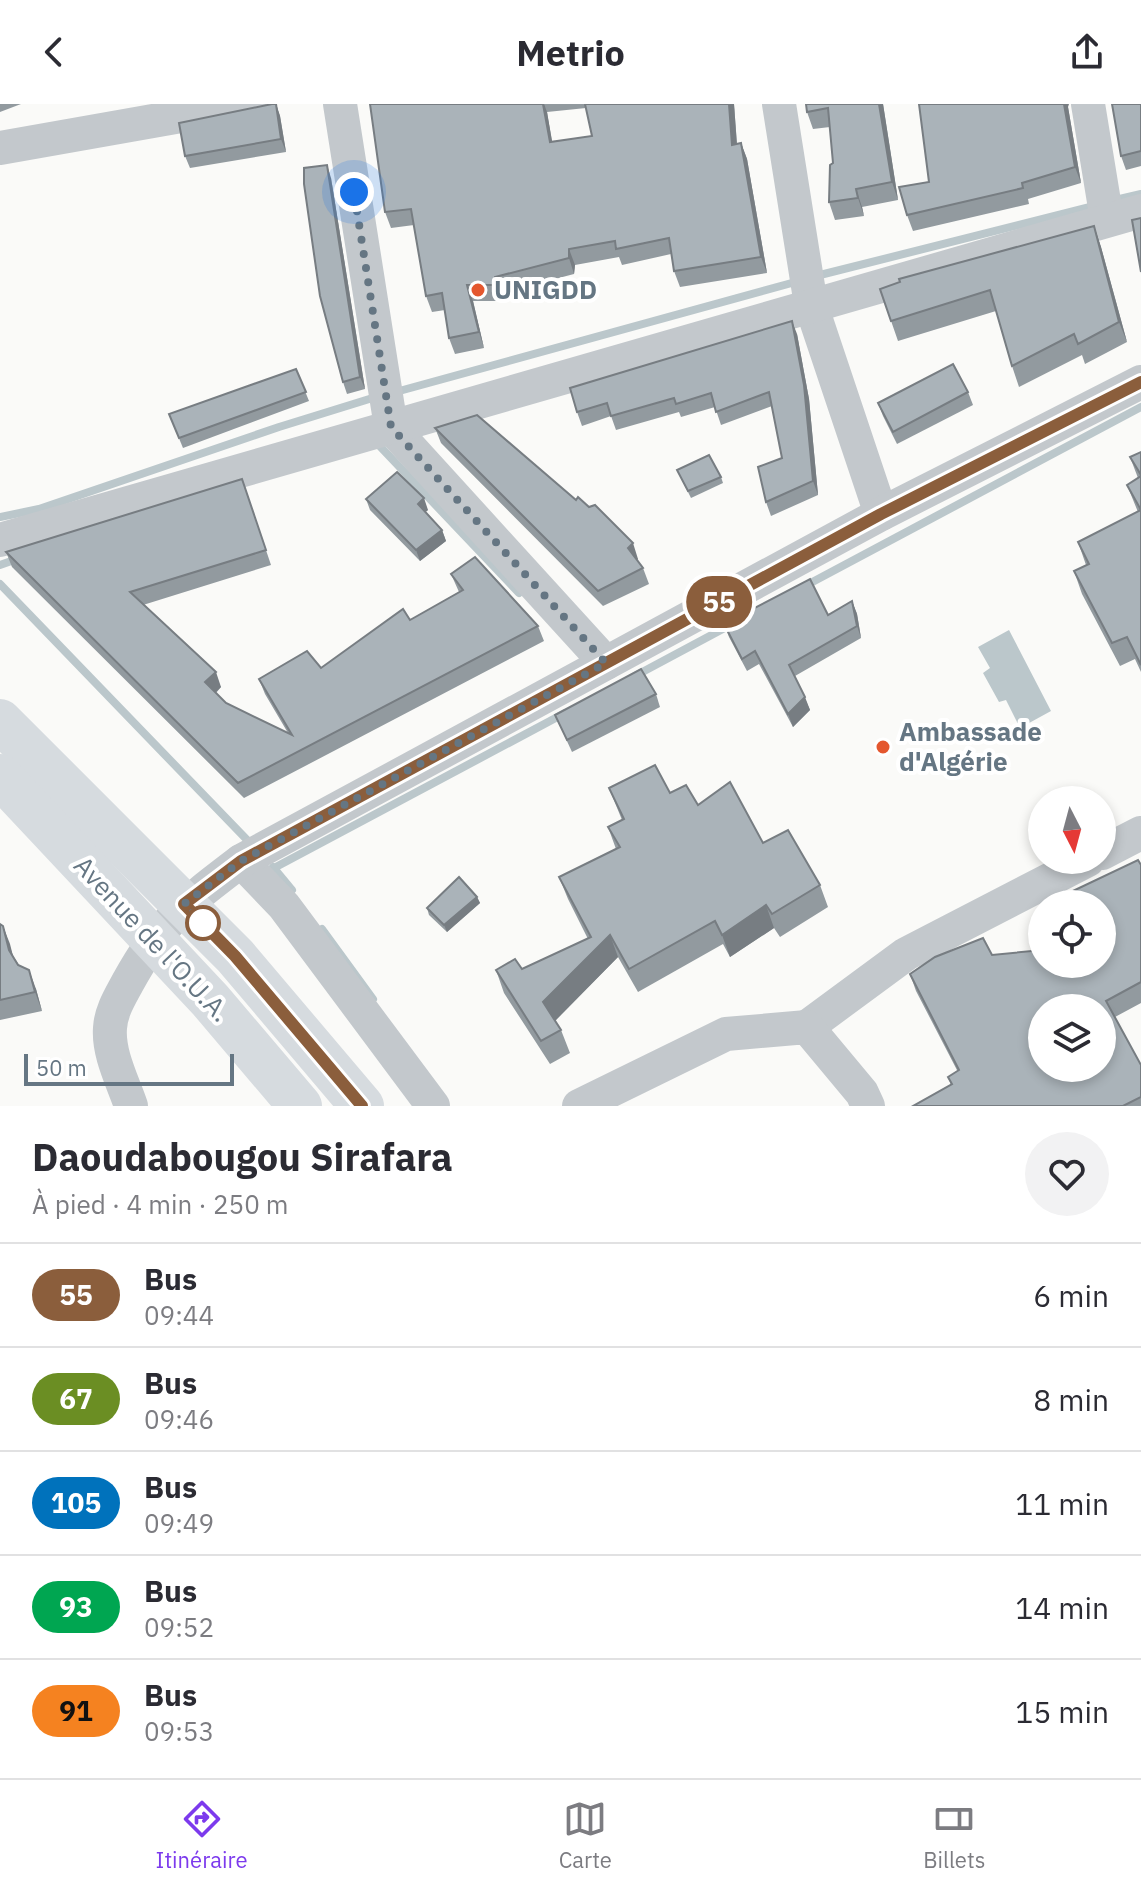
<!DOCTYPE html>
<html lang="fr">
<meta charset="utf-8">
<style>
:root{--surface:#fff;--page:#f2f2f3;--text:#2b2b33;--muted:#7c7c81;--line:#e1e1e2;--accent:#7c3aed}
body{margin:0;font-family:"IBM Plex Sans",sans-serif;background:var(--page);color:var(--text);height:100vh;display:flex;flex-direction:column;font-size:30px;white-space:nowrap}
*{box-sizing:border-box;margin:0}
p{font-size:26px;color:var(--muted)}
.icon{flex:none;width:44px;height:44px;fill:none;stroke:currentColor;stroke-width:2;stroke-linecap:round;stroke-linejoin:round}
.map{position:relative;height:1002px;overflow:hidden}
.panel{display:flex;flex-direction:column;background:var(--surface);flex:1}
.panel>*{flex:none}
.badge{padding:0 16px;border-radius:26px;font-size:28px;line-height:52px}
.needle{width:52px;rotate:174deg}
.tools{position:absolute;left:1028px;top:682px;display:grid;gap:16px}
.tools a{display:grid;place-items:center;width:88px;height:88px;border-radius:50%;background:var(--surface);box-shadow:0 4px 12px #0003;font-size:40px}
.scale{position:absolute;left:24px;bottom:20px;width:210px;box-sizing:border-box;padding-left:8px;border:4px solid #657683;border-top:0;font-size:22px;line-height:28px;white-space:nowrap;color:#657683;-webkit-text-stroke:6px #fff;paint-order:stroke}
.you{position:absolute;width:40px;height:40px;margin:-20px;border:6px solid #fff;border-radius:50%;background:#1a73e8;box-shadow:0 0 0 12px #1a73e833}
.map>.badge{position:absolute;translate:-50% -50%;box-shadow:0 0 0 4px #fff}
.round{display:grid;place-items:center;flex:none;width:84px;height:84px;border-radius:42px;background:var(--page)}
.summary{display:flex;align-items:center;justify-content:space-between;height:136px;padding:0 32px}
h1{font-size:38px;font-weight:700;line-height:60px}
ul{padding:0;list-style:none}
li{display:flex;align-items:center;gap:24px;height:104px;padding:0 32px;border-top:2px solid var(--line)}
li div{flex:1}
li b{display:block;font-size:30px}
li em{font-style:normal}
li .badge{min-width:88px;font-weight:700;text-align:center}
header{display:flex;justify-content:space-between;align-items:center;height:104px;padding:0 32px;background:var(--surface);font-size:36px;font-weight:700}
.dock{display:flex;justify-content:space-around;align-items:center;height:112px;border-top:2px solid var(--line);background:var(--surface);font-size:22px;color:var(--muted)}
.dock a{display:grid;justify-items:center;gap:4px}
.dock .selected{color:var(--accent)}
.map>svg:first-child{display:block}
.water{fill:#bbc7cb}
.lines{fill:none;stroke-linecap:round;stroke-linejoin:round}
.stream{stroke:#bbc7cb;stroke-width:8}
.minor{stroke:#c3c8cc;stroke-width:34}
.highway{stroke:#d6dbdf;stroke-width:44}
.wall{fill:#929a9f;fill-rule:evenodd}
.shaded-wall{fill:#777d82}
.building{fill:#aab3b9;stroke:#777d82;stroke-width:2;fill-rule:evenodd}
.line-casing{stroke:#fff;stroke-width:18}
.line{stroke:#8b5e3c;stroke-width:12}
.walk{stroke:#657683;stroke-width:8;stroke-dasharray:0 14.4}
.poi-dot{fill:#e4572e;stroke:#fff;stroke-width:3}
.stop-dot{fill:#fff;stroke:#8b5e3c;stroke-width:4}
.labels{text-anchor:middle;stroke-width:8;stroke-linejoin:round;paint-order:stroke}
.poi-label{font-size:26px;font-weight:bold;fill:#657683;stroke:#fff;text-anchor:start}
.street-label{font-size:26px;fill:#657683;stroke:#fff}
</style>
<header><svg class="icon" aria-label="back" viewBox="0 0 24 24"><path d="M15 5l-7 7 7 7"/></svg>Metrio<svg class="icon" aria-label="share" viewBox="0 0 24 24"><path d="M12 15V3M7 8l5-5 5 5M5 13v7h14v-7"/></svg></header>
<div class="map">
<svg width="1141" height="1002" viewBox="0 0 1141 1002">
<rect width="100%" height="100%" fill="#fafaf8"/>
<path class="water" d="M1009 526 1051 607 1020 624 1006 596 999 598 983 569 990 564 978 543Z"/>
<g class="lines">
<g class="stream">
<path d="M1111 97 1141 90"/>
<path d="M816 172 1098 101"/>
<path d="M392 289 799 177"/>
<path d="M374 336 519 489"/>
<path d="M0 413 39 405 279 323 379 292"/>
<path d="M0 461 20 454"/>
<path d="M0 480 252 741"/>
<path d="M803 483 1141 303"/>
<path d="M633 573 734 519"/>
<path d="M273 763 292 786"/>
<path d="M274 764 565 609"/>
<path d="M322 825 373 895"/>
</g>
<g class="minor">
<path d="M340 0 391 323 606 559"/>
<path d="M779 0 811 201 881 410"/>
<path d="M1088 0 1107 116"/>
<path d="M0 44 249 0"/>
<path d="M0 436 1141 107"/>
<path d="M1102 749 1141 729"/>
<path d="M241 757 284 802 433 1002"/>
<path d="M807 923 906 850 1088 756"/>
<path d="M131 1002C123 978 108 950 110 924 111 907 120 893 128 878 162 816 186 799 241 757L881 410 1141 278"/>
<path d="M579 1002 726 930 807 923 862 989 868 1002"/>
</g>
<g class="highway">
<path d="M0 617 235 852 362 1002"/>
<path d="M0 672 210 896 300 1002"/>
</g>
</g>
<g class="wall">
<path d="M0 0H21L0 8Z"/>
<path d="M276 0 280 12 286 48 190 64 185 52Z"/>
<path d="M370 0H734L737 40 741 39 747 55 767 169 680 183 674 167 671 150 622 161 619 153 575 161 574 170 501 189V197H473L484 244 455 250 449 234 445 206 432 208 426 192 414 121 391 124 385 108ZM586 4 592 32 552 38 547 8Z"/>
<path d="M806 0H883L898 96 862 103 864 112 835 116 829 98 833 59 830 23 813 25 807 8Z"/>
<path d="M1141 0V62L1126 66 1121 52Z"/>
<path d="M1068 3 1081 79 1028 95 1029 100 913 127 907 111 929 78Z"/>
<path d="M331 74 365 285 347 290 343 278Z"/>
<path d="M1094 122 1101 143 1127 238 1085 260 1082 251 1019 283 1012 262 996 207 898 237 880 185Z"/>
<path d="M797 230 809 295 818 391 771 412 766 398 782 354 772 302 721 321 715 303 681 313 679 308 616 326 611 312 582 322 577 308Z"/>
<path d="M296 265 309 297 183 344 169 310Z"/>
<path d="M968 288 973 301 897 340 883 312 878 299Z"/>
<path d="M435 324 638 455 637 456 643 464 649 480 603 502 441 339Z"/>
<path d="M1141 348V568L1135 555 1120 562 1082 490 1074 467 1086 461 1078 438 1138 408 1127 381 1138 374 1130 353Z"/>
<path d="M677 366 721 373 723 379 691 394Z"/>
<path d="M242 375 271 461 143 501 221 583 216 589 226 599 288 629 265 590 259 575 321 564 410 516 459 488 451 470 538 522 544 537 244 694 12 463 6 448Z"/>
<path d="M366 395 428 406 425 408 442 426 446 437 420 457 370 406Z"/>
<path d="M852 497 857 510 861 534 795 572 810 606 793 623 759 560 747 567 729 533 724 520 828 511Z"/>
<path d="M656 590 660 603 572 648 555 611Z"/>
<path d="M609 684 670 689 698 701 763 739 820 781 828 803 780 833 774 824 730 853 723 840 638 888 618 853 555 917 561 926 570 949 550 960 504 889 496 866 522 865 588 835 568 795 559 773 616 745 608 723 622 716Z"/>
<path d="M1141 761V899L1115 913 1141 961V1002H913L951 981 948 973 958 968 916 887 910 870 992 851 1102 860V800H1058L1056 795Z"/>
<path d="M477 793 480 799 447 828 429 811 427 804Z"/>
<path d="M0 820 3 822 13 852 36 885 42 907 0 916Z"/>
</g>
<g class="shaded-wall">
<path d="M276 0 280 12 286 48 281 35Z"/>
<path d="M543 0H544L547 8 555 54 550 38Z"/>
<path d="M729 0H734L738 57 732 41Z"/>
<path d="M879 0H883L898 96 892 78Z"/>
<path d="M1064 0H1069L1068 3 1081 79 1075 63Z"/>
<path d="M741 39 747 55 767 169 761 153Z"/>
<path d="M327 61 331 74 365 285 360 273Z"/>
<path d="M856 85 862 103 864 112 858 94Z"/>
<path d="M1094 122 1101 143 1127 238 1119 218Z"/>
<path d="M569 145 575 161 574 170 569 154Z"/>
<path d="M495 173 501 189V197L495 181Z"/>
<path d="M467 181 473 197 484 244 479 228Z"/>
<path d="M792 217 797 230 809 295 818 391 813 377Z"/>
<path d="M424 394 428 406 422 411 418 400Z"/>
<path d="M442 426 446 437 420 457 416 446Z"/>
<path d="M633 439 638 455 633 459 628 444Z"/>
<path d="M852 497 857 510 861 534 857 522Z"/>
<path d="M216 568 221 583 211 593 205 578Z"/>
<path d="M805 593 810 606 793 623 788 610Z"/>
<path d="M477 793 480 799 447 828 444 821Z"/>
<path d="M766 801 774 824 730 853 722 831Z"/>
<path d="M3 822 10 840 16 864 9 846Z"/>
<path d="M610 831 618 853 551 921 543 898Z"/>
<path d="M29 866 36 885 42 907 35 888Z"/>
</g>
<g class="building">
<path d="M272 0H276L281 35 185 52 179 19Z"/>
<path d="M370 0H543L550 38 592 32 585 0H729L732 41 741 39 761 153 674 167 669 134 616 145 615 137 569 145V154L495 173V181H467L479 228 449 234 442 189 426 192 411 105 385 108Z"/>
<path d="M806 0H879L892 78 856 85 858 94 829 98 830 61 833 59 828 4 807 8Z"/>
<path d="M919 0H1064L1075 63 1022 79 1023 84 907 111 899 83 929 78Z"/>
<path d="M1112 0H1141V47L1121 52Z"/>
<path d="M327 61 360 273 343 278 320 192 304 80V64Z"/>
<path d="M1141 114V168L1132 116Z"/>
<path d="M1094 122 1119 218 1078 240 1074 230 1012 262 990 186 891 217 880 185 900 178 899 175Z"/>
<path d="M792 217 804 281 813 377 766 398 758 363 782 354 769 288 716 308 711 289 676 300 674 294 611 312 607 299 577 308 570 284Z"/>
<path d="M953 260 968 288 893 328 878 299Z"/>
<path d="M296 265 306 288 179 334 169 310Z"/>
<path d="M477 311 576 396 578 393 589 403 595 401 633 439 628 444 643 464 598 487 435 324Z"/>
<path d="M1141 348V371L1130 353Z"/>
<path d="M709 351 721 373 688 387 677 366Z"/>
<path d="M397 368 424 394 418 400 442 426 416 446 366 395Z"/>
<path d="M1141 372V561L1127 533 1112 539 1074 467 1089 460 1078 438 1141 406 1127 381Z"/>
<path d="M242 375 266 446 130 488 216 568 205 578 226 599 292 631 259 575 307 547 321 564 403 505 410 516 463 486 451 470 475 453 538 522 238 679 6 448Z"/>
<path d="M810 475 828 511 852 497 857 522 789 561 805 593 788 610 755 547 742 555 724 520Z"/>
<path d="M641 565 656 590 567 636 555 611Z"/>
<path d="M655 661 670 689 686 681 698 701 730 678 763 739 788 726 820 781 772 810 766 801 722 831 715 817 629 865 610 831 543 898 561 926 541 937 496 866 515 855 522 865 591 833 559 773 620 743 608 723 624 715 609 684Z"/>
<path d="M1138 756 1141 761V878L1106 897 1141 961V993L1123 1002H913L952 980 948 973 959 966 910 870 935 853 983 834 992 851 1042 846V860H1102V800H1059L1056 795ZM1042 904H1102V964H1042Z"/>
<path d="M459 773 477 793 444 821 427 804Z"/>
<path d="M0 820 3 822 9 846 18 861 29 866 35 888 0 896Z"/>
</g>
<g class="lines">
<defs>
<path id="line" d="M362 1002 235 852 184 800 241 757 881 410 1141 278"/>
</defs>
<use href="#line" class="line-casing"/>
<use href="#line" class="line"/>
<path class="walk" d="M203 819 184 800 241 757 606 559 391 323 354 88"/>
</g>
<g class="poi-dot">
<circle cx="478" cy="186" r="8"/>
<circle cx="883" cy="643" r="8"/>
</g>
<circle class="stop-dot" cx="203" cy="819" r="16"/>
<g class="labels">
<g class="poi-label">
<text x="494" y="195">UNIGDD</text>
<text x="899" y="637">Ambassade<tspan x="899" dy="30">d'Algérie</tspan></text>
</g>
<g class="street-label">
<text transform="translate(152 835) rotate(47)" y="9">Avenue de l'O.U.A.</text>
</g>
</g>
</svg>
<div class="tools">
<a><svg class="needle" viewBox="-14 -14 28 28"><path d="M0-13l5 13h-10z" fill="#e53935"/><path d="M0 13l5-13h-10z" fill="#7c7c81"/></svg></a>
<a><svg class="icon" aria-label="locate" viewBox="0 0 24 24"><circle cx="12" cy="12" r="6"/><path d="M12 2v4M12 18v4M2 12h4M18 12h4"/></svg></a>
<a><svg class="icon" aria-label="layers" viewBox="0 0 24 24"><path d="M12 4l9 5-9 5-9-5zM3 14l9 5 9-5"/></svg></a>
</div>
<div class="scale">50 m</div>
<div class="you" style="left:354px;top:88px"></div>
<b class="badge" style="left:719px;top:498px;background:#8b5e3c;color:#fff">55</b>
</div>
<section class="panel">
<div class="summary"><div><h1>Daoudabougou Sirafara</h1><p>À pied · 4 min · 250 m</p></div><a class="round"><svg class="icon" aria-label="heart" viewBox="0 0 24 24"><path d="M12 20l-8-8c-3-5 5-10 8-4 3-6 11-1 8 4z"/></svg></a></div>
<ul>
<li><span class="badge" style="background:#8b5e3c;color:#fff">55</span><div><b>Bus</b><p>09:44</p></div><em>6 min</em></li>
<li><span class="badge" style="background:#6b8e23;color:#fff">67</span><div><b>Bus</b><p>09:46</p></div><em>8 min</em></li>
<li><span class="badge" style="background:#0072bc;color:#fff">105</span><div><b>Bus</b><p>09:49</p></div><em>11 min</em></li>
<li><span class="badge" style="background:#00a651;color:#fff">93</span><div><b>Bus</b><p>09:52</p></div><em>14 min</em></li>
<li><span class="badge" style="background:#f58220;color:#111">91</span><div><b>Bus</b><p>09:53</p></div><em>15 min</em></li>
</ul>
</section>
<nav class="dock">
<a class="selected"><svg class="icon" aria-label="directions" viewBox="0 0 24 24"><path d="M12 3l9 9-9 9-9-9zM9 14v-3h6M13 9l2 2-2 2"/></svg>Itinéraire</a>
<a><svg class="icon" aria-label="map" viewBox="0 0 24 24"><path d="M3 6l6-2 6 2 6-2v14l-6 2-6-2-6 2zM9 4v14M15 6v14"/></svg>Carte</a>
<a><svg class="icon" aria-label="tickets" viewBox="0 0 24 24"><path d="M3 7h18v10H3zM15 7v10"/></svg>Billets</a>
</nav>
